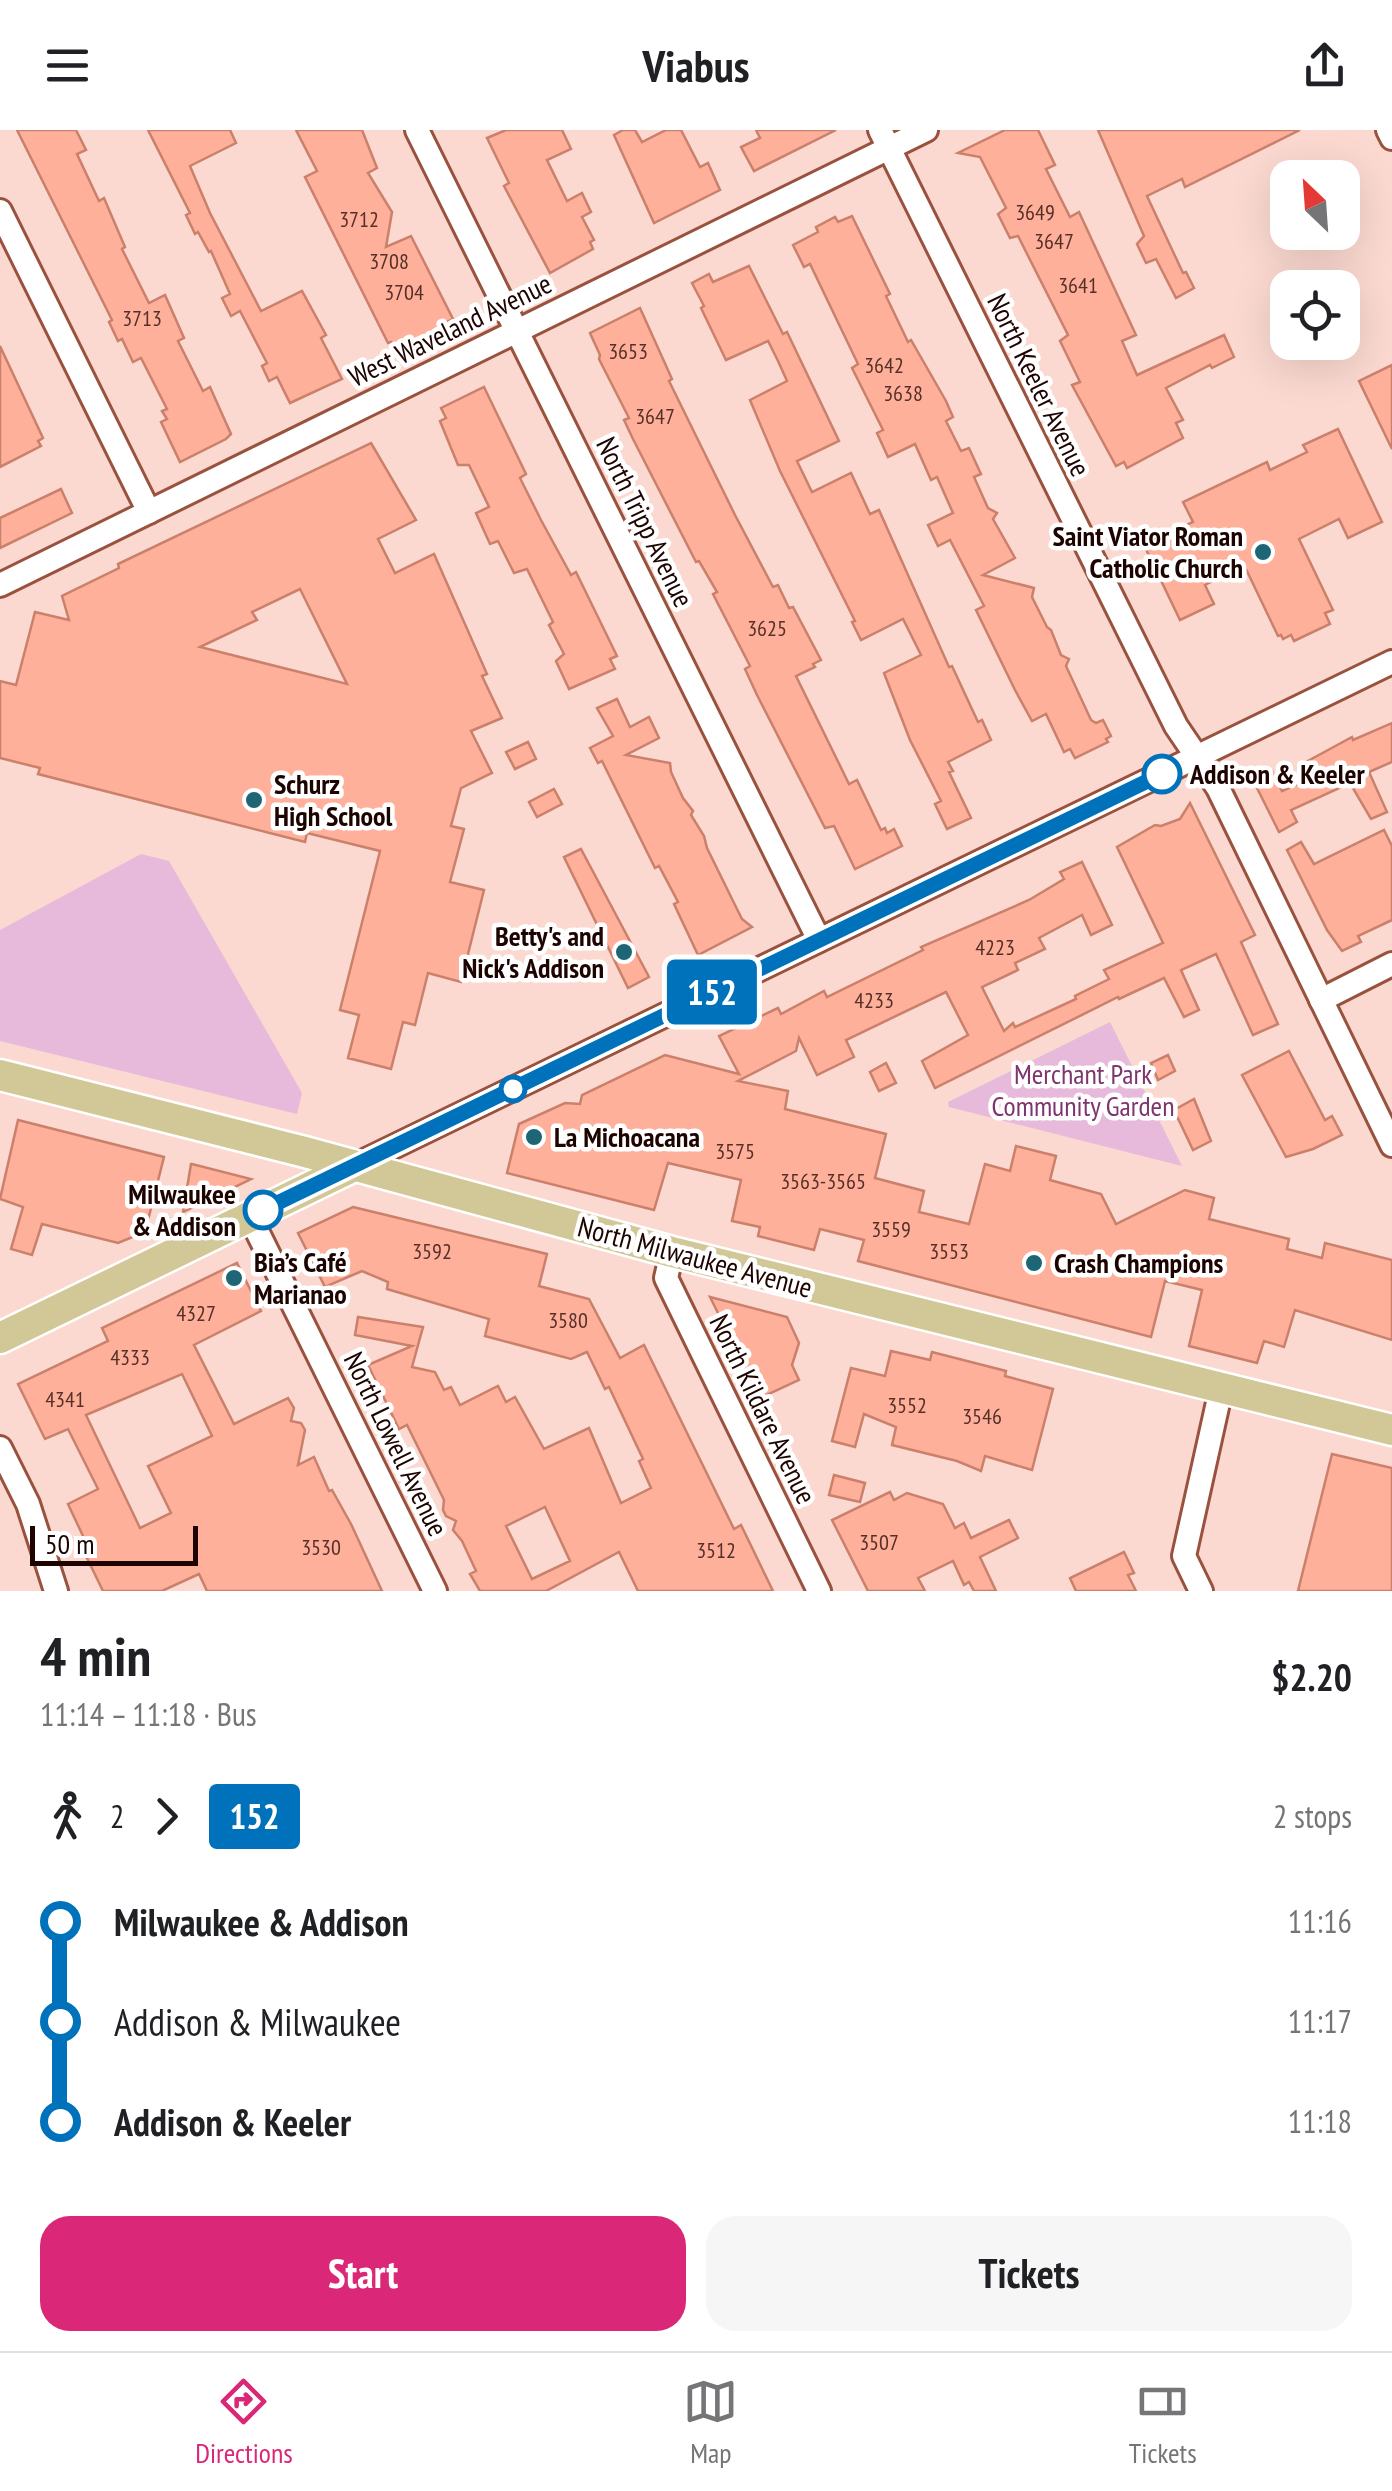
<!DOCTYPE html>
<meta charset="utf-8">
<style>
:root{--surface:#fff;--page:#f6f6f6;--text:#202124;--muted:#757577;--line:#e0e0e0;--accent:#db2777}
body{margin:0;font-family:"PT Sans Narrow",sans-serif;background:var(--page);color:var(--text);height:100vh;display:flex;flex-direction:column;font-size:38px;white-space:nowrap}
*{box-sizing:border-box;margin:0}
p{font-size:32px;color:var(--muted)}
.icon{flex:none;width:55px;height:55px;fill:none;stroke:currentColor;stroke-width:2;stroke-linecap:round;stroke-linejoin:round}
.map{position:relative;height:1461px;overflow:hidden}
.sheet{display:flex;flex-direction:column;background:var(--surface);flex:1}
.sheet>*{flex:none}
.badge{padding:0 20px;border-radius:8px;font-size:35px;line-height:65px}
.needle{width:65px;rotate:335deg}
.buttons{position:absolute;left:1270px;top:30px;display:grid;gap:20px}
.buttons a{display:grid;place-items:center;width:90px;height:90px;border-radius:20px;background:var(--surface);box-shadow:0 10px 40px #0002;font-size:50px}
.scale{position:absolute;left:30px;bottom:25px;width:168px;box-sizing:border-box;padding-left:10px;border:5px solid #1d0401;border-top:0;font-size:28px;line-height:35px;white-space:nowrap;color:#1d0401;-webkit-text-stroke:8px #fff;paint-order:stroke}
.map>.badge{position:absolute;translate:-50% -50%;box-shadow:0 0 0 5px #fff}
.legs{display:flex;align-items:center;gap:15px;height:110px;padding:0 40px;font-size:32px}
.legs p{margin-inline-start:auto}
.headline{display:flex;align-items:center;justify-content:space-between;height:170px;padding:0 40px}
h1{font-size:55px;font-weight:600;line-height:75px}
.cta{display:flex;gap:20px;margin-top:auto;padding:20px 40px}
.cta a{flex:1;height:115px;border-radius:30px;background:var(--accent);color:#fff;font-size:40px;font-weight:600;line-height:115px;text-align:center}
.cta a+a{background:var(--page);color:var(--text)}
ul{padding:0 40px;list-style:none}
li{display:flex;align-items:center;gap:35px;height:100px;font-size:38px}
li i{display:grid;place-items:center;width:15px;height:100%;margin:0 12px;background:currentColor}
li i::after{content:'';width:25px;height:25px;margin:-12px;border:8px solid;border-radius:50%;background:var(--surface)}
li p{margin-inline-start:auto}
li:first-child i{background:linear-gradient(#0000 50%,currentColor 0)}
li:last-child i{background:linear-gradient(currentColor 50%,#0000 0)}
header{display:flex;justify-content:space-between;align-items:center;height:130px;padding:0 40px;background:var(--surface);font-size:45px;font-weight:600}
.tabs{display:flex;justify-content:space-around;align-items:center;height:140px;border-top:2px solid var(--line);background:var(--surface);font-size:28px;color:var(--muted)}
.tabs a{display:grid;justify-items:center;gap:5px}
.tabs .selected{color:var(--accent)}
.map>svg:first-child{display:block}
.green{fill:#e7badb}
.building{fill:#feb09b;stroke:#cb806b;stroke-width:2.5;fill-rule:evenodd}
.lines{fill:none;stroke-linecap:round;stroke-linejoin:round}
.minor-casing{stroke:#99523e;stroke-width:28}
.major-casing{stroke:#fff;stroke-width:35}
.minor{stroke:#fff;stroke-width:22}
.major{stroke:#d2c796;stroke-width:30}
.line-1-casing{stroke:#fff;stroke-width:22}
.line-1{stroke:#0072bc;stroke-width:15}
.poi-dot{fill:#1e6575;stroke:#fff;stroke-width:4}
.stop-1-dot{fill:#fff;stroke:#0072bc;stroke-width:5}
.labels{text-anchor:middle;stroke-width:9;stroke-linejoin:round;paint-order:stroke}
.number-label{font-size:22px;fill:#552f28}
.street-label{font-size:28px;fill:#1d0401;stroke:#fff}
.poi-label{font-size:28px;font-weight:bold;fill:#1d0401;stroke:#fff;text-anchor:start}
.stop-label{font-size:28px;font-weight:bold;fill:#1d0401;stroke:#fff;text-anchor:start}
.park-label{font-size:28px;fill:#7e346e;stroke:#fff}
</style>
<header><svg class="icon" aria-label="menu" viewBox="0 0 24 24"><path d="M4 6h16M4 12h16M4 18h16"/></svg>Viabus<svg class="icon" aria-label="share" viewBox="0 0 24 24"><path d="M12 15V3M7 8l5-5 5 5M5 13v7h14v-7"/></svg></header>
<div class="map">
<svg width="1392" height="1461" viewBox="0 0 1392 1461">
<rect width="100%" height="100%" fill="#fbd9d0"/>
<g class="green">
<path d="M141 724 169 731 302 963 297 984 0 911V800Z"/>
<path d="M1110 892 1182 1036 949 977 948 972Z"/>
</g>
<g class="building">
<path d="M17 0H76L86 20 77 24 99 71 104 68 125 117 122 119 149 173 165 165 184 208 178 211 203 261 210 257 231 304 226 309 180 332 161 292 167 289 162 281 167 279 141 228 133 232 122 209 118 211 109 192 112 190Z"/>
<path d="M148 0H230L236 13 190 36 210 83 261 181 302 161 326 205 321 208 342 249 290 273 277 247 269 251 262 236 267 233 240 181 231 186 222 168 230 164 211 121 209 122 198 102 195 104 186 85 190 83Z"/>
<path d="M296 0H362L377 38 368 43 392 82 386 117 411 106 453 189 445 193 446 197 396 221 391 212 388 213 305 47 317 41Z"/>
<path d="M506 0H562L571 19 547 30 567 71 582 63 591 82 582 87 594 110 590 112 593 119 550 143 504 56 509 53 487 8Z"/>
<path d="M623 0H635L642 12 666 0H681L700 37 708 33 720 60 654 93 614 5Z"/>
<path d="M756 0H836L754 41 741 17 760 8Z"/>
<path d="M1005 0H1038L1055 35 1046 39 1070 87 1079 82 1136 205 1122 211 1137 245 1224 205 1234 227 1212 238 1210 235 1166 258 1183 290 1176 293 1183 308 1127 338 1124 332 1116 336 1072 255 1080 252 1060 211 1068 205 1018 106 1010 108 998 84 1006 78 980 27 958 23Z"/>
<path d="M1098 0H1300L1185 57 1182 49 1147 66 1183 143 1186 142 1194 158 1176 168 1156 129 1146 133 1137 114 1144 106Z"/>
<path d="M852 86 890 164 886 166 908 212 911 210 946 271 953 287 946 291 961 321 969 318 981 344 974 347 988 378 997 383 993 389 1015 428 983 445 1034 458 1032 467 1047 497 1051 500 1061 525 1069 529 1066 536 1091 590 1096 593 1103 590 1111 606 1106 609 1108 612 1075 628 1070 619 1064 622 1046 584 1032 591 1015 560 976 480 984 476 950 410 938 416 928 395 953 383 937 347 931 350 915 314 888 327 877 303 883 300 852 238 858 234 810 134 804 137 793 115 818 102 816 97 835 87 838 92Z"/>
<path d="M749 136 783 204 787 202 839 311 797 331 812 362 851 343 870 384 879 380 949 537 952 536 978 592 982 590 991 610 948 632 953 641 949 642 971 688 947 699 935 674 941 671 910 610 884 543 921 525 903 489 861 510 852 492 855 491 780 341 750 270 787 251 778 231 768 211 726 230 701 178 704 176 692 153 709 144 713 152Z"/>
<path d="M640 178 672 249 669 251 735 385 773 457 778 455 789 478 793 477 821 530 813 534 815 537 796 546 849 654 857 650 881 700 885 698 887 703 894 699 902 716 855 739 834 696 825 698 757 565 745 539 750 536 713 464 717 462 699 431 696 432 633 309 624 290 629 288 599 229 600 225 590 203Z"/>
<path d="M0 216 43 308 38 311 41 316 0 337Z"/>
<path d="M1392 235V319L1359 251Z"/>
<path d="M484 257 526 344 520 348 541 390 571 445 576 442 617 526 610 529 615 539 569 559 556 531 564 524 549 495 553 492 527 439 514 443 498 411 490 414 476 383 489 377 469 335H458L440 291 446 288 441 278Z"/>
<path d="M1338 299 1382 392 1348 408 1339 389 1299 409 1333 480 1325 483 1330 494 1294 511 1291 505 1283 509 1281 505 1278 506 1244 435 1205 455 1214 474 1180 490 1144 415 1193 392 1183 372 1267 332 1270 340 1307 322 1303 315Z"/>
<path d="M371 313 416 390 378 409 395 443 434 424 487 544 482 546 502 588 471 601 492 643 461 658 451 696 464 699 450 752 484 760 461 852 428 843 415 895 403 892 391 939 348 928 359 885 340 880 380 721 307 703 305 712 38 644 40 638 0 628V551L16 555 35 482 69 490 62 466 119 438 118 434ZM300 459 347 554 200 517 257 490 252 482Z"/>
<path d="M61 359 72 383 0 418V388Z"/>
<path d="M617 569 630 597 649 587 659 608 626 625 670 633 671 642 683 668 693 681 691 685 704 706 707 718 736 777 742 789 752 797 698 825 674 774 678 772 659 736 655 738 602 631 598 633 590 618 613 606 597 578Z"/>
<path d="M1392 593V632L1369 642 1387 682 1371 689 1350 653 1291 680 1297 692 1279 702 1253 650 1272 641 1282 661 1313 647 1306 632 1352 607 1353 610Z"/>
<path d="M528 612 536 629 515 639 506 622Z"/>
<path d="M554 659 562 674 537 687 529 672Z"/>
<path d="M1190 673 1255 805 1241 812 1278 894 1253 905 1216 824 1181 840 1199 880 1184 887 1164 848 1119 869 1118 867 935 958 922 931 968 905 946 862 846 910 854 927 817 945 799 908 796 921 738 951 788 961 785 979 886 1004 875 1048 924 1061 919 1082 969 1094 985 1034 1010 1041 1016 1016 1056 1026 1050 1050 1101 1064 1116 1094 1185 1060 1214 1068 1209 1089 1289 1109 1287 1119 1322 1128 1325 1113 1392 1130V1210L1295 1180 1284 1217 1264 1211 1257 1233 1189 1216 1202 1160 1165 1151 1151 1207 858 1131 864 1110 820 1099 814 1120 758 1106 760 1097 732 1091 741 1050 668 1033 654 1080 507 1043 519 994 565 973 580 974 582 965 665 925 739 944 719 906 778 878 781 884 824 861 827 867 923 820 921 817 1029 770 1064 749 1060 742 1082 732 1112 795 1091 805 1082 785 1039 808 1045 819 1015 833 1018 840 982 857 1004 901 1013 893 1015 897 1076 869 1075 866 1109 849 1104 840 1163 813 1117 717 1155 695 1161 696 1180 689Z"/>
<path d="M1384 700 1392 716V790L1358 806 1361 812 1342 821 1327 800 1287 720 1301 712 1314 734Z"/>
<path d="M581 719 649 847 628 858 564 727Z"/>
<path d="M1289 921 1325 990 1332 986 1342 1005 1313 1019 1286 1027 1242 945Z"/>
<path d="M1168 925 1175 941 1158 950 1151 933Z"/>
<path d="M886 933 896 953 879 961 870 942Z"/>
<path d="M1194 969 1211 1011 1193 1020 1174 980Z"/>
<path d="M18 990 164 1027 145 1102 118 1113 42 1094 32 1125 11 1119 23 1077 0 1069Z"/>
<path d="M191 1034H192L251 1049 183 1082Z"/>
<path d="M353 1077 547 1124 539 1156 589 1169 620 1228 644 1215 734 1399 741 1395 773 1461H638L619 1422 546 1461H480L470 1444 476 1441 462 1411 453 1400 456 1391 446 1386 443 1380 444 1370 407 1295 399 1299 368 1235 412 1216 355 1205 358 1187 423 1197 412 1237 435 1242 444 1260 451 1257 460 1275 498 1256 506 1272 515 1267 544 1319 589 1298 621 1373 651 1358 639 1331 643 1329 609 1257 605 1259 587 1222 571 1229 485 1206 489 1189 387 1159 388 1152 362 1141 325 1157 298 1103ZM545 1377 570 1431 532 1449 506 1396Z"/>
<path d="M237 1133 261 1181 194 1215 234 1294 288 1268 294 1278 291 1291 301 1293 305 1300 298 1335 314 1327 329 1361 332 1360 351 1394 382 1461H207L199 1444 162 1461H103L85 1424 90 1421 68 1374 98 1359 68 1299 45 1309 18 1254 108 1211 102 1198ZM182 1244 212 1306 148 1336 171 1383 140 1398 86 1285Z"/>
<path d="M710 1167 787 1187 799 1213 792 1235 799 1250 760 1268Z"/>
<path d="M891 1221 930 1230 932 1222 1006 1241 1005 1246 1053 1259 1032 1340 985 1326 981 1341 957 1331 892 1315 896 1297 864 1284 855 1317 832 1311 851 1238 885 1246Z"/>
<path d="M1332 1324 1392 1338V1461H1298Z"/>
<path d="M834 1345 865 1353 860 1372 829 1365Z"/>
<path d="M890 1362 894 1370 907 1363 943 1374 955 1398 964 1393 971 1408 1009 1390 1018 1408 980 1427 996 1461H974L969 1452 964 1455 953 1431 918 1448 925 1461H868L832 1390Z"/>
<path d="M1124 1422 1134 1443 1128 1445 1136 1461H1076L1070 1448Z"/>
</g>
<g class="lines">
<defs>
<g id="minor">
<path d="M417 0 819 810"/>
<path d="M880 0 1176 596 1218 658 1392 1015"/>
<path d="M1388 0 1392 8"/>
<path d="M0 81 149 382"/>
<path d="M0 455 926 0"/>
<path d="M1321 870 1392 834"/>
<path d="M354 1036 1392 532"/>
<path d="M250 1087 435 1461"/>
<path d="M672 1122 666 1148 819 1461"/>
<path d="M0 1318 28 1374 56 1461"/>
<path d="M1201 1461 1184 1426 1221 1259"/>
</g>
<g id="major">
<path d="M0 945 305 1022 672 1122 1392 1300"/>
<path d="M0 1208 354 1036"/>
</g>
</defs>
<use href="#minor" class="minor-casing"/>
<use href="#major" class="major-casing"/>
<use href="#minor" class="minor"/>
<use href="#major" class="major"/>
</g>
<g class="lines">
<defs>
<path id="line-1" d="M263 1080 1162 644"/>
</defs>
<use href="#line-1" class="line-1-casing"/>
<use href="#line-1" class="line-1"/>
</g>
<g class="poi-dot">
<circle cx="1263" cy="422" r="10"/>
<circle cx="254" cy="670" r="10"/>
<circle cx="624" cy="822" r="10"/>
<circle cx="534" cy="1007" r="10"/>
<circle cx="1034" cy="1133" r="10"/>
<circle cx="234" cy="1148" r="10"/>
</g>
<g class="stop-1-dot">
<circle cx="1162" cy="644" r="18"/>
<circle cx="513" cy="959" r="12"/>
<circle cx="263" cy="1080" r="18"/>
</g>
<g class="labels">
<g class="number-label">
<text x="1035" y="90">3649</text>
<text x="359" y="97">3712</text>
<text x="1054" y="119">3647</text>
<text x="389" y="139">3708</text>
<text x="1078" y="163">3641</text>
<text x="404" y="170">3704</text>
<text x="142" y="196">3713</text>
<text x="628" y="229">3653</text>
<text x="884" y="243">3642</text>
<text x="903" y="271">3638</text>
<text x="655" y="294">3647</text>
<text x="767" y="506">3625</text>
<text x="995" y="825">4223</text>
<text x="874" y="878">4233</text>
<text x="735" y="1029">3575</text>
<text x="823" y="1059">3563-3565</text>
<text x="891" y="1107">3559</text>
<text x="432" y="1129">3592</text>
<text x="949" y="1129">3553</text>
<text x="196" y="1191">4327</text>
<text x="568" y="1198">3580</text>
<text x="130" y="1235">4333</text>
<text x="65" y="1277">4341</text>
<text x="907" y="1283">3552</text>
<text x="982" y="1294">3546</text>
<text x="879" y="1420">3507</text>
<text x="321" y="1425">3530</text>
<text x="716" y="1428">3512</text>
</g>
<g class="street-label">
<text transform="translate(450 200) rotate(-26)" y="10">West Waveland Avenue</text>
<text transform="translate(1039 255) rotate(64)" y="10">North Keeler Avenue</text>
<text transform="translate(645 392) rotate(64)" y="10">North Tripp Avenue</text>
<text transform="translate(695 1127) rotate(15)" y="10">North Milwaukee Avenue</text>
<text transform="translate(763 1279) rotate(64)" y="10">North Kildare Avenue</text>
<text transform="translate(396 1314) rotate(64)" y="10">North Lowell Avenue</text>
</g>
<g class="poi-label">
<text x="1243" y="416" text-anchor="end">Saint Viator Roman<tspan x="1243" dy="32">Catholic Church</tspan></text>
<text x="274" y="664">Schurz<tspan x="274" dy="32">High School</tspan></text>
<text x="604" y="816" text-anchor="end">Betty's and<tspan x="604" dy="32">Nick's Addison</tspan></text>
<text x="554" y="1017">La Michoacana</text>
<text x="254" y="1142">Bia’s Café<tspan x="254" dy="32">Marianao</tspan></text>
<text x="1054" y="1143">Crash Champions</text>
</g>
<g class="stop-label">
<text x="1190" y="654">Addison &amp; Keeler</text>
<text x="236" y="1074" text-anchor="end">Milwaukee<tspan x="236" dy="32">&amp; Addison</tspan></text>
</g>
<g class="park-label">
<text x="1083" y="954">Merchant Park<tspan x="1083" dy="32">Community Garden</tspan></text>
</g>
</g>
</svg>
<div class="buttons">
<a><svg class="needle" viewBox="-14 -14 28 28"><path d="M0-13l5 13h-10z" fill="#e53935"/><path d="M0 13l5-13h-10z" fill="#757577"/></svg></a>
<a><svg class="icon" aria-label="locate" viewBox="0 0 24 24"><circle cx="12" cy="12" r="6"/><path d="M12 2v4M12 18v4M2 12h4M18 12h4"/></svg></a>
</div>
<div class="scale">50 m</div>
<b class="badge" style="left:712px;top:862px;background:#0072bc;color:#fff">152</b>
</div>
<section class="sheet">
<div class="headline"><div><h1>4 min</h1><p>11:14 – 11:18 · Bus</p></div><b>$2.20</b></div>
<div class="legs"><svg class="icon" aria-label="walk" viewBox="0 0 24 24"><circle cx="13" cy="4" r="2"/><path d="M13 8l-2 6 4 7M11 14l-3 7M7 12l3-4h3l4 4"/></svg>2<svg class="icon" aria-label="forward" viewBox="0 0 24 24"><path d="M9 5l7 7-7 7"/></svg><b class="badge" style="background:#0072bc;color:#fff">152</b><p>2 stops</p></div>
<ul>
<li><i style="color:#0072bc"></i><b>Milwaukee &amp; Addison</b><p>11:16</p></li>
<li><i style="color:#0072bc"></i><span>Addison &amp; Milwaukee</span><p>11:17</p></li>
<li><i style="color:#0072bc"></i><b>Addison &amp; Keeler</b><p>11:18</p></li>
</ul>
<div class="cta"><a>Start</a><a>Tickets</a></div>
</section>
<nav class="tabs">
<a class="selected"><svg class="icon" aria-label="directions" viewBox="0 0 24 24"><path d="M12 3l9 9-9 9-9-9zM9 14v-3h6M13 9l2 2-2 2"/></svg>Directions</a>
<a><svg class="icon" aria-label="map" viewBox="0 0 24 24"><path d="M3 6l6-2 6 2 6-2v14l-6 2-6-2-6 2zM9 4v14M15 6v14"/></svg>Map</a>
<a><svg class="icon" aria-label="tickets" viewBox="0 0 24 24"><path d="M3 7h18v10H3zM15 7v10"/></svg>Tickets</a>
</nav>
